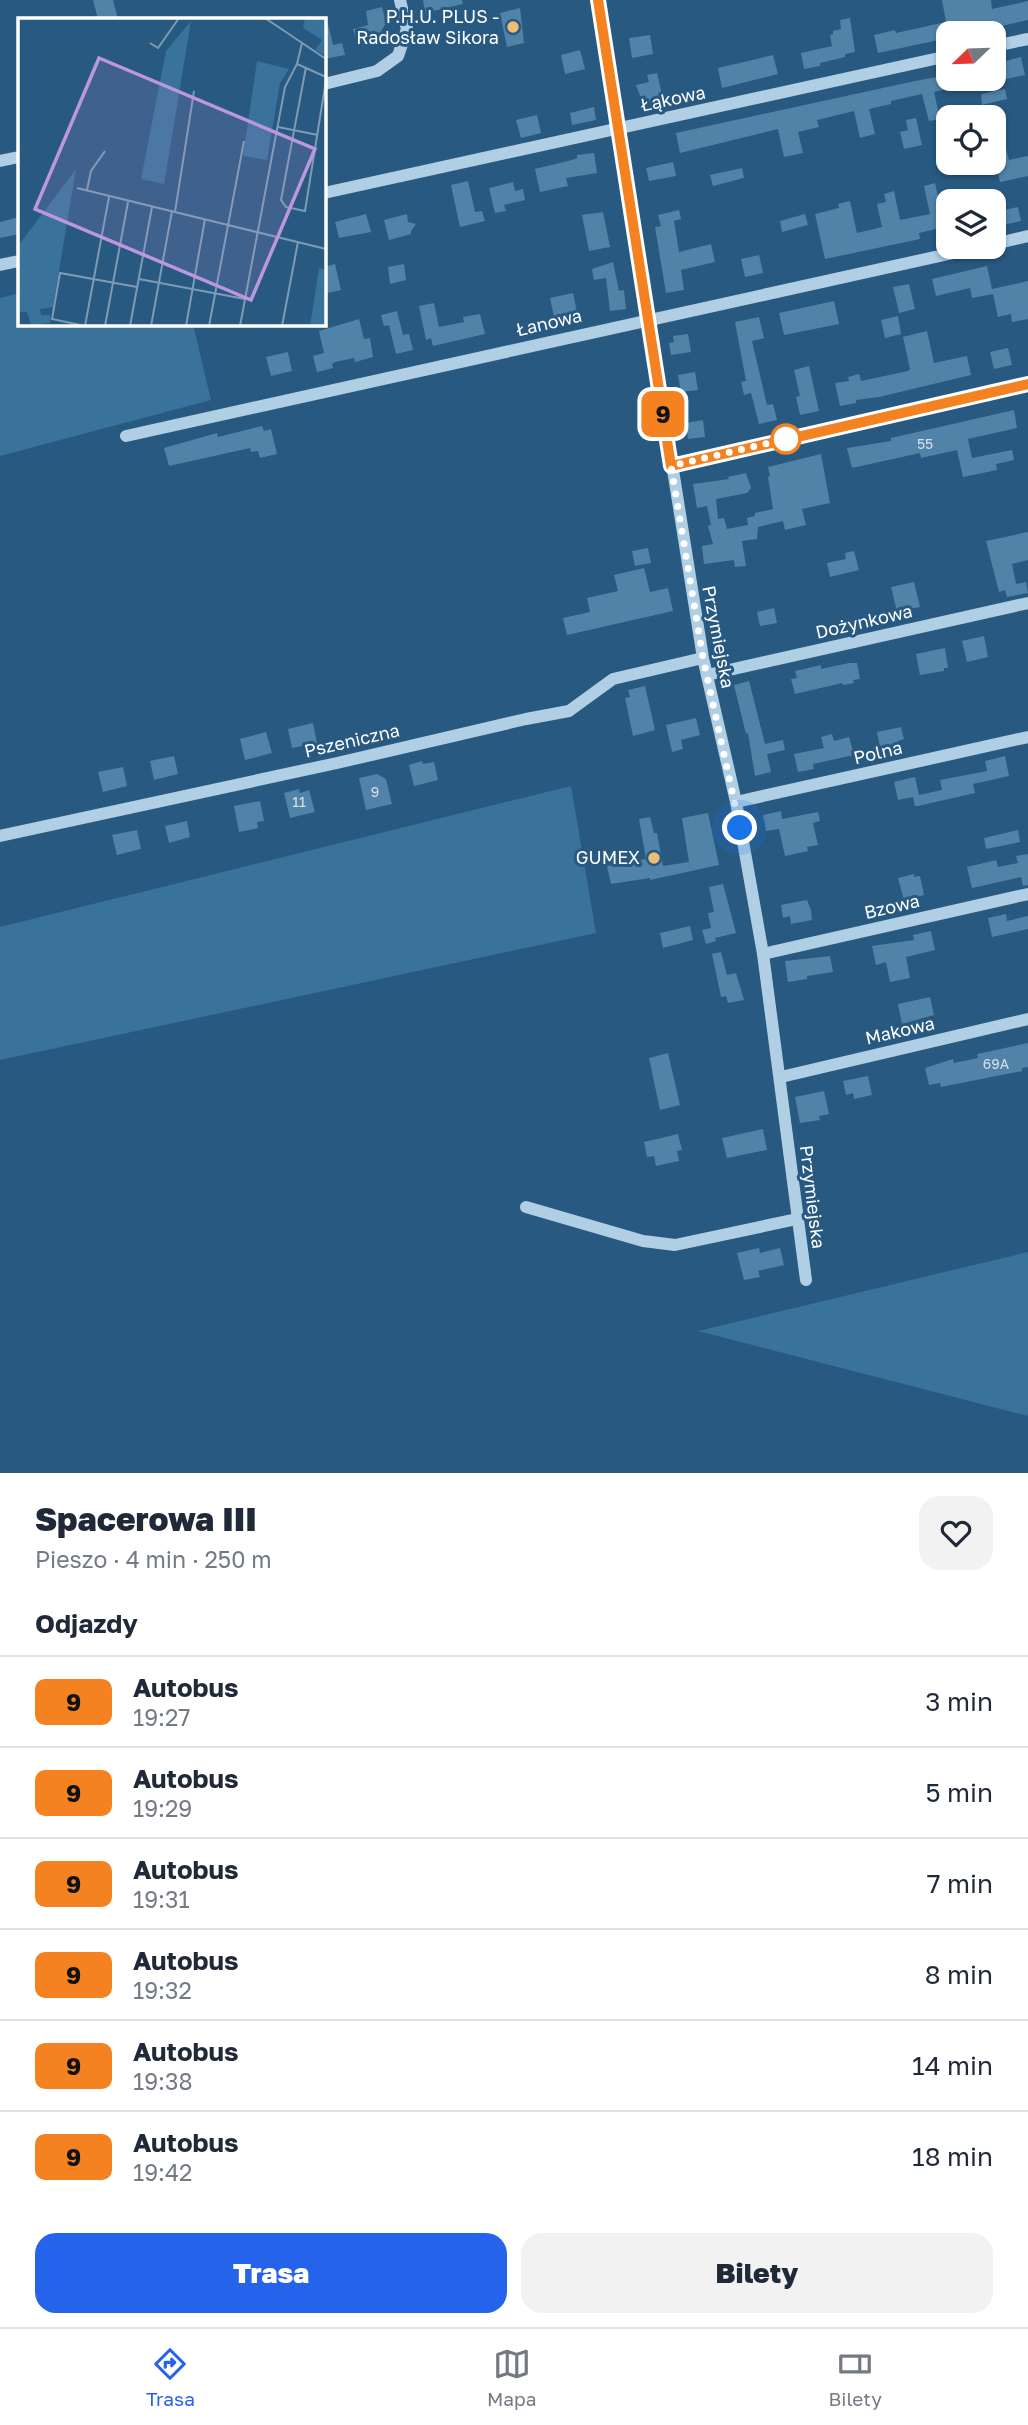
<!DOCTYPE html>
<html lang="pl">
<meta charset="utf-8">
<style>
:root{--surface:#fff;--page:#f2f2f3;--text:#1f2937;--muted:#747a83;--line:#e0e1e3;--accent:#2563eb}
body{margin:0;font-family:"Golos Text",sans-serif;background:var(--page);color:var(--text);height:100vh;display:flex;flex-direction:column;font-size:26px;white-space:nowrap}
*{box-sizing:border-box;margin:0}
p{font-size:23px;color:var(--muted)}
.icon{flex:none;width:38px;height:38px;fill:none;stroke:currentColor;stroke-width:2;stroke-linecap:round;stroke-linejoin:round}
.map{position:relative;height:1473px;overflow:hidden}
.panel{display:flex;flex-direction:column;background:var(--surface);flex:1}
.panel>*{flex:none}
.badge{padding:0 14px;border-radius:10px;font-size:24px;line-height:46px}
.needle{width:46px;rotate:247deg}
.buttons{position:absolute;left:936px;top:21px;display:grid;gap:14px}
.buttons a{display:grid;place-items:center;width:70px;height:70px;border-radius:14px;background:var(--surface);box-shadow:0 2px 5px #0004;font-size:35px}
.you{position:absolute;width:35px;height:35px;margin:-18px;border:5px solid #fff;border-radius:50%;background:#1a73e8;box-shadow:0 0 0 10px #1a73e833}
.map>.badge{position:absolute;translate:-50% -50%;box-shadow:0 0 0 4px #fff}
h2{padding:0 35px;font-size:26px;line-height:63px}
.round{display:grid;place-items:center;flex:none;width:74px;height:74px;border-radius:21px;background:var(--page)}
.summary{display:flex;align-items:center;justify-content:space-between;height:119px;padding:0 35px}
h1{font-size:33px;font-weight:800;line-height:52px}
.primary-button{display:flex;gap:14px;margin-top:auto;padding:14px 35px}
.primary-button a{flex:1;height:80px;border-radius:21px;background:var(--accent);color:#fff;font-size:28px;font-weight:800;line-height:80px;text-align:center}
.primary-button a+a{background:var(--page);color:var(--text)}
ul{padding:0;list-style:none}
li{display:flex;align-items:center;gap:21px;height:91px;padding:0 35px;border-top:2px solid var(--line)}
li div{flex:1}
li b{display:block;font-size:26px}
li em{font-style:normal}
li .badge{min-width:77px;font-weight:700;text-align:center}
.tab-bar{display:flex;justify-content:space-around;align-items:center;height:98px;border-top:2px solid var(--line);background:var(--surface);font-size:19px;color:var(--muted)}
.tab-bar a{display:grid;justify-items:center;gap:4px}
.tab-bar .selected{color:var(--accent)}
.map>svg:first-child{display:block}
.green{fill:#39729b}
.building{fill:#5183a8}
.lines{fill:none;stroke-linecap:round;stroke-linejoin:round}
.minor{stroke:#b0cfe5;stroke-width:12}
.line-casing{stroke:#fff;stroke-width:16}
.line{stroke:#f58220;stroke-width:10}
.walk{stroke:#fff;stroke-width:7;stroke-dasharray:0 12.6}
.poi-dot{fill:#edbc77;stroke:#285980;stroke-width:2.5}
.stop-dot{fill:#fff;stroke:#f58220;stroke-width:3.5}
.labels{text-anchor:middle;stroke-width:6;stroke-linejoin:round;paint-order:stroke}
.number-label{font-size:14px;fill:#d4e0e9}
.poi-label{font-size:18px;fill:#fff;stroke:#285980;text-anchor:end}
.street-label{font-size:18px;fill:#fff;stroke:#285980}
.inset-road{fill:none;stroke:#7e9bb3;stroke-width:2}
.view{fill:#bd96df;fill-opacity:0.15;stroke:#bd96df;stroke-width:3.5}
.inset-edge{fill:none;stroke:#fff;stroke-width:3.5}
</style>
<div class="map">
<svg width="1028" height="1473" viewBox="0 0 1028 1473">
<rect width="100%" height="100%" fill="#285980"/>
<g class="green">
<path d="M19 293V324H193L211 400 0 456V298Z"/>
<path d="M571 786 596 933 0 1060V927Z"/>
<path d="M1028 1252V1416L698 1331Z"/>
</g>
<g class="building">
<path d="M93 0H113L118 19H98Z"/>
<path d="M423 0H462L463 4 425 13Z"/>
<path d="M942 0H991L992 9 1028 1V20L971 33H948V38L878 53 874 35 895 30 896 33 946 22Z"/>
<path d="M382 7 386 23 374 43 358 47 353 29 368 25 366 11Z"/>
<path d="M520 8 524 43 507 47 500 13Z"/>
<path d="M850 18 855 52 845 54V57L820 63V66L804 69 801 53 832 46 830 35 833 34V31L841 29 840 20Z"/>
<path d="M328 24 333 45 342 43 345 55 324 59V25Z"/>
<path d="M650 35 653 54 632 58 629 38Z"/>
<path d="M580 50 585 69 565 74 561 55Z"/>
<path d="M773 55 778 74 722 88 718 68Z"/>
<path d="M1021 57 1025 75 1006 79 1002 62Z"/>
<path d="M657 73 663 99 643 104 636 85 649 82 647 75Z"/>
<path d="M948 75V79H975L976 83 934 92 940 119 929 121 922 94 891 101V104L869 109 875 134 860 138 854 111 817 120 819 127 798 132 803 153 784 157 778 129 680 153 676 133 915 81Z"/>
<path d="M1005 89 1007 99 982 105 981 94Z"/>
<path d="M594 107 596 120 572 125 570 113Z"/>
<path d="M537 115 541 133 521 138 516 120Z"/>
<path d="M916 118 922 145 904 149 900 132 908 130 906 120Z"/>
<path d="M1004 140 1009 160 1028 156V176L1000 182 994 155V143Z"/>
<path d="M594 153 597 173 566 178 568 186 540 192 535 169 572 160 577 158V155Z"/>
<path d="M673 162 676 176 649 181 646 168Z"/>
<path d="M742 168 744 178 713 186 710 175Z"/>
<path d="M468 181 475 212 482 211 485 221 460 227 451 185Z"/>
<path d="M513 182 515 191 523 189 525 200 504 205 506 211 495 213 489 188Z"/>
<path d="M935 183 940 205 947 204 948 226 919 233 920 239 825 259 815 214 839 208 838 204 850 201 857 233 882 227 877 204 886 202 884 194 894 191 900 220 930 214 924 186Z"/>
<path d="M1018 207 1021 221 994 227V212Z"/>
<path d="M679 210 681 219 674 221 679 252 711 244 715 262 681 270 684 290 666 293 655 227 661 226 658 215Z"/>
<path d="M603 212 610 247 589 251 582 215Z"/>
<path d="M366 214 371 232 339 238 335 222Z"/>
<path d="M407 214 408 222 416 224 411 231V234L389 240 384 220Z"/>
<path d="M805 214 808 225 782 232 780 221Z"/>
<path d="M19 217V234L0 238V222Z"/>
<path d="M759 255 763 273 745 277 741 259Z"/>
<path d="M613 262 619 291 624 290 626 309 610 311 606 278 594 280 592 269Z"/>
<path d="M335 264 341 290 327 293 324 267Z"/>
<path d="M404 264 406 280 390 284 388 267Z"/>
<path d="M987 266 992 289 1028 281V319L1012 322 1011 314 998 317 993 294 972 298 970 288 936 296 932 279Z"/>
<path d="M909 284 915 309 899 313 893 287Z"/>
<path d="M573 293 577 312 554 317 550 298Z"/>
<path d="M834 301 839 324 784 335 779 313Z"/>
<path d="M434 303 439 327 464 322 463 317 480 314 485 334 433 346 431 338 426 340 419 306Z"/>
<path d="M397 311 403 335 409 334 413 350 396 354 389 325 384 326 381 315Z"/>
<path d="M898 316 901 334 885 338 881 320Z"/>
<path d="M759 317 764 338 752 341 767 405 773 404 777 420 759 424 751 393 744 395 741 382 746 381 735 322Z"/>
<path d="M359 319 364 339 370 338 373 357 355 362 354 358 335 362 332 364 333 368 317 372 313 356 324 353 319 331Z"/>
<path d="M927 331 934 363 967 356 971 375 879 397 856 400V403L840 406 835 383 849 381 848 377 859 374 861 381 908 371 910 369 903 337Z"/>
<path d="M688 334 691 352 671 355 669 343 674 342 673 336Z"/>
<path d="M1008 348 1012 365 994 369 990 352Z"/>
<path d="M288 352 292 371 271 376 266 357Z"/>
<path d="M809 366 819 411 800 415 796 397 800 396 794 370Z"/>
<path d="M695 372 698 390 681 392 678 375Z"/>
<path d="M1014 410 1017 428 968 439 972 458 1012 450 1014 460 996 464 997 470 963 477 957 450 921 458 920 453 852 468 847 448 891 441V438Z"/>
<path d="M703 420 705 437 688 439 686 423Z"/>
<path d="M262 426 264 431 271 429 277 454 260 458 258 451 251 452 250 448 169 466 164 448 217 433 218 437Z"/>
<path d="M821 454 830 503 802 509 806 525 785 530 783 521 758 527 757 539 742 541 746 566 735 567 734 560 704 564 702 546 713 544 708 526 711 525 707 506 697 508 693 484 729 479 728 477 746 473 751 488 747 493 716 499 718 519 724 518 727 529 748 525 747 518 755 516V513L773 509 768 477 770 476 768 467Z"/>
<path d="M1028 532V560L1012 564 1016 584 1026 582 1028 593 1007 597 1005 590 999 592 986 541Z"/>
<path d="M648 548 651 563 635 566 632 551Z"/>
<path d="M854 551 859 570 830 577 827 563 846 559 845 553Z"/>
<path d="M644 568 650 592 668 588 673 611 567 635 563 618 590 612 587 598 618 591 614 575Z"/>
<path d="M914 582 920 607 897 612 891 587Z"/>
<path d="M774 608 777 623 760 626 757 612Z"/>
<path d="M984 636 988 657 967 662 962 641Z"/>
<path d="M945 648 948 668H944V671L920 675 916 654Z"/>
<path d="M849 663H857L860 679 853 680 854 683 843 685 842 683 795 694 791 679 797 678 795 671 821 665V669Z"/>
<path d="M749 681 765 744 783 740 785 750 767 754 771 772 755 776 748 733 746 734 734 685Z"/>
<path d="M645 686 655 730 633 736 625 698 630 697 628 690Z"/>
<path d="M696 718 700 735 681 740 683 749 672 752 666 725Z"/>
<path d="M313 723 317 743 292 748 288 729Z"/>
<path d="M901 727 904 739 898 741 900 748 881 752 877 732Z"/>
<path d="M266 732 272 753 245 760 240 739Z"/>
<path d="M832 734 834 741 849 737 854 755 813 764 814 769 798 772 794 754 824 748 821 737Z"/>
<path d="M174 756 178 774 154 780 150 761Z"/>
<path d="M1005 756 1009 776 973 784 975 793 918 806H915L913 797 918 796 898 800 894 782 915 777 919 795 942 790 940 780 987 771 985 761Z"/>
<path d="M422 761 423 764 434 762 438 780 414 786 409 765Z"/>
<path d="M123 767 127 786 103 792 98 772Z"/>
<path d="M377 774 386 779 392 804 366 810 359 778Z"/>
<path d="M299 789 300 793 309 790 315 812 290 818 284 793Z"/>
<path d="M260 801 264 821 257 822 258 828 239 832 234 806Z"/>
<path d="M781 811 782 819 818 812 820 821 813 823 818 845 807 847 808 851 785 856 779 829 766 831 763 815Z"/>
<path d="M708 813 719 865 650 880V878L611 884 607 866 646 859 639 819 650 817 654 833H657L663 866 689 862 682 818Z"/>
<path d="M187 821 190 837 169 843 165 826Z"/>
<path d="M137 830 141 849 117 855 112 835Z"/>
<path d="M1018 830 1020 842 986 849 984 838Z"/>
<path d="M1028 854V885L1023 886 1021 877 972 888 967 867 996 860 998 867 1018 863 1016 856Z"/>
<path d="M914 874V877L920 876 924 895 904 900 898 878Z"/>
<path d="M723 884 736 933 715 938 716 941 706 944 702 930 711 928 708 913 714 912 709 887Z"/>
<path d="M807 900 811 910 812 920 791 924 790 916 783 918 781 905Z"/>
<path d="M1006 914 1007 921 1028 916V929L992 937 988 918Z"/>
<path d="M690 926 693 940 663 948 660 933Z"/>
<path d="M931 931 935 950 906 957 910 978 890 982 886 962 876 965 872 946 914 940 913 935Z"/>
<path d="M721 952 727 975 736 973 744 1000 728 1003 726 996 721 997 712 954Z"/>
<path d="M830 956 833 972 807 976V979L788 982 785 961Z"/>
<path d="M930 997 934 1015 902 1024 898 1004Z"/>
<path d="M1028 1043V1067L1022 1068V1071L941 1087 940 1083 929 1085 925 1068 953 1059 954 1063 978 1058 977 1054Z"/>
<path d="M668 1053 680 1105 660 1110 649 1058Z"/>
<path d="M868 1076 872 1095 854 1099 853 1093 846 1095 843 1081Z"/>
<path d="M824 1091 829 1114 819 1116 820 1120 800 1123 795 1097Z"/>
<path d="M763 1129 767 1150 727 1158 722 1138Z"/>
<path d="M678 1134 682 1150 677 1151 679 1161 656 1166 654 1156 647 1157 644 1142Z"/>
<path d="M759 1248 760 1253 780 1248 784 1265 758 1271 760 1277 744 1280 737 1253Z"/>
</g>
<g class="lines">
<g class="minor">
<path d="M598 0 703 658 736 802 763 954 806 1280"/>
<path d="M994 46 1028 39"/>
<path d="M324 84 377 71 398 56 407 29 400 0"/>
<path d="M0 161 19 157"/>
<path d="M324 193 948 56"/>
<path d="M994 244 1028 236"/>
<path d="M0 265 19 261"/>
<path d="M126 436 980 247"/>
<path d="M671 465 1028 384"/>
<path d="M707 675 1028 603"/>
<path d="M736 802 1028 737"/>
<path d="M0 836 337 763 526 719 569 711 613 679 703 658"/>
<path d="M763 954 1028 894"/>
<path d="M781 1077 1028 1019"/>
<path d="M526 1207 643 1241 675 1245 797 1219"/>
</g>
</g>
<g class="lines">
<defs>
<path id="line" d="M598 0 671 466 1028 384"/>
</defs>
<use href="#line" class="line-casing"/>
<use href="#line" class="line"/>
<path class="walk" d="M740 828 703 658 671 466 786 439"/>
</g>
<g class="poi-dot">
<circle cx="513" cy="27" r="7"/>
<circle cx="654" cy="858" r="7"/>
</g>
<circle class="stop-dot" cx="786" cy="439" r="14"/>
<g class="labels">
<g class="number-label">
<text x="925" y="449">55</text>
<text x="375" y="797">9</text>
<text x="299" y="807">11</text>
<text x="996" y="1069">69A</text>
</g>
<g class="poi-label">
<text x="499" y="23">P.H.U. PLUS -<tspan x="499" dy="21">Radosław Sikora</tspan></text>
<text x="640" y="864">GUMEX</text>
</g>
<g class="street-label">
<text transform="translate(673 99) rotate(-12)" y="6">Łąkowa</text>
<text transform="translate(549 323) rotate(-13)" y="6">Łanowa</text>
<text transform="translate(864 622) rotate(-13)" y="6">Dożynkowa</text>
<text transform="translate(718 637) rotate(79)" y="6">Przymiejska</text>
<text transform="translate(352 741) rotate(-13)" y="6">Pszeniczna</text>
<text transform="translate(878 753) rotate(-13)" y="6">Polna</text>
<text transform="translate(892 907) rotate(-13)" y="6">Bzowa</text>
<text transform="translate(900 1031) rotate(-13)" y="6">Makowa</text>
<text transform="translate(812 1197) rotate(83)" y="6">Przymiejska</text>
</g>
</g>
<g transform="translate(18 18)">
<rect width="308" height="308" fill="#285980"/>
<path d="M287 0H308V38L297 32 304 22 285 10ZM173 3 146 166 123 161 148 33ZM239 43 271 51 262 65 249 142 225 138ZM58 151 35 289 22 291 23 297H32V305L13 307 9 294H0V228ZM301 250 308 252V308H292Z" fill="#39729b"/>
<path class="inset-road" d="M247 0 308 41M132 25 140 30 161 0M279 46 308 59M288 49 263 182 268 189 287 193 308 62M260 109 300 117M59 170 308 231M69 172 73 153 87 133M157 194 176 73M121 261 227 281M67 308 34 301 42 255 119 269M67 308 91 179M87 308 110 184M112 308 134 189M133 308 154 193M168 308 187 201M191 308 226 123M222 308 267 69 279 46 284 25M264 308 280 224"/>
<path class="view" d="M81 40 297 131 233 282 17 191Z"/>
<rect width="308" height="308" class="inset-edge"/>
</g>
</svg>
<div class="buttons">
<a><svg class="needle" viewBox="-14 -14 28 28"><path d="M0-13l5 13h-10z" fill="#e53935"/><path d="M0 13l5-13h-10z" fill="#747a83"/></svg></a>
<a><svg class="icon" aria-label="locate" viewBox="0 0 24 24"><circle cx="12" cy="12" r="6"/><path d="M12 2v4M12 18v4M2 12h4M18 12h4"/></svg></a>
<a><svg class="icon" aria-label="layers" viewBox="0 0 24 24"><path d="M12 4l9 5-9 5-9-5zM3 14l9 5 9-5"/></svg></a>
</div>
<div class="you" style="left:740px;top:828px"></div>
<b class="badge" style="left:663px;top:414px;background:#f58220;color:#111">9</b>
</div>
<section class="panel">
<div class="summary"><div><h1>Spacerowa III</h1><p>Pieszo · 4 min · 250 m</p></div><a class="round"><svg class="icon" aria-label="heart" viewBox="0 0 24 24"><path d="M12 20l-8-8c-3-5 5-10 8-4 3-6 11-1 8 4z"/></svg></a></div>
<h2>Odjazdy</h2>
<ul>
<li><span class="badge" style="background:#f58220;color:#111">9</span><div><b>Autobus</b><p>19:27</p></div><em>3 min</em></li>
<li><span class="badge" style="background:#f58220;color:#111">9</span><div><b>Autobus</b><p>19:29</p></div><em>5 min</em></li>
<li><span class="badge" style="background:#f58220;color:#111">9</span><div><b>Autobus</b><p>19:31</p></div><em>7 min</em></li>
<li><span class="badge" style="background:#f58220;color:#111">9</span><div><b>Autobus</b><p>19:32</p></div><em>8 min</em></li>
<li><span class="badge" style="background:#f58220;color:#111">9</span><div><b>Autobus</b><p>19:38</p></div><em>14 min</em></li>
<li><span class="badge" style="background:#f58220;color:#111">9</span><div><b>Autobus</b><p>19:42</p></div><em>18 min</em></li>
</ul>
<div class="primary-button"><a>Trasa</a><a>Bilety</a></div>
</section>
<nav class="tab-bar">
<a class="selected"><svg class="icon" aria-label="directions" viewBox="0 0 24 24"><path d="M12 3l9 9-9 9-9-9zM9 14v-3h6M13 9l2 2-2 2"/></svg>Trasa</a>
<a><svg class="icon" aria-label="map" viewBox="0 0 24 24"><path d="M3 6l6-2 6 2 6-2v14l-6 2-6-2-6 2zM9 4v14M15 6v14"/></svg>Mapa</a>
<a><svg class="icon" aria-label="tickets" viewBox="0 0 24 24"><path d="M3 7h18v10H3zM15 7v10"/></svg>Bilety</a>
</nav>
